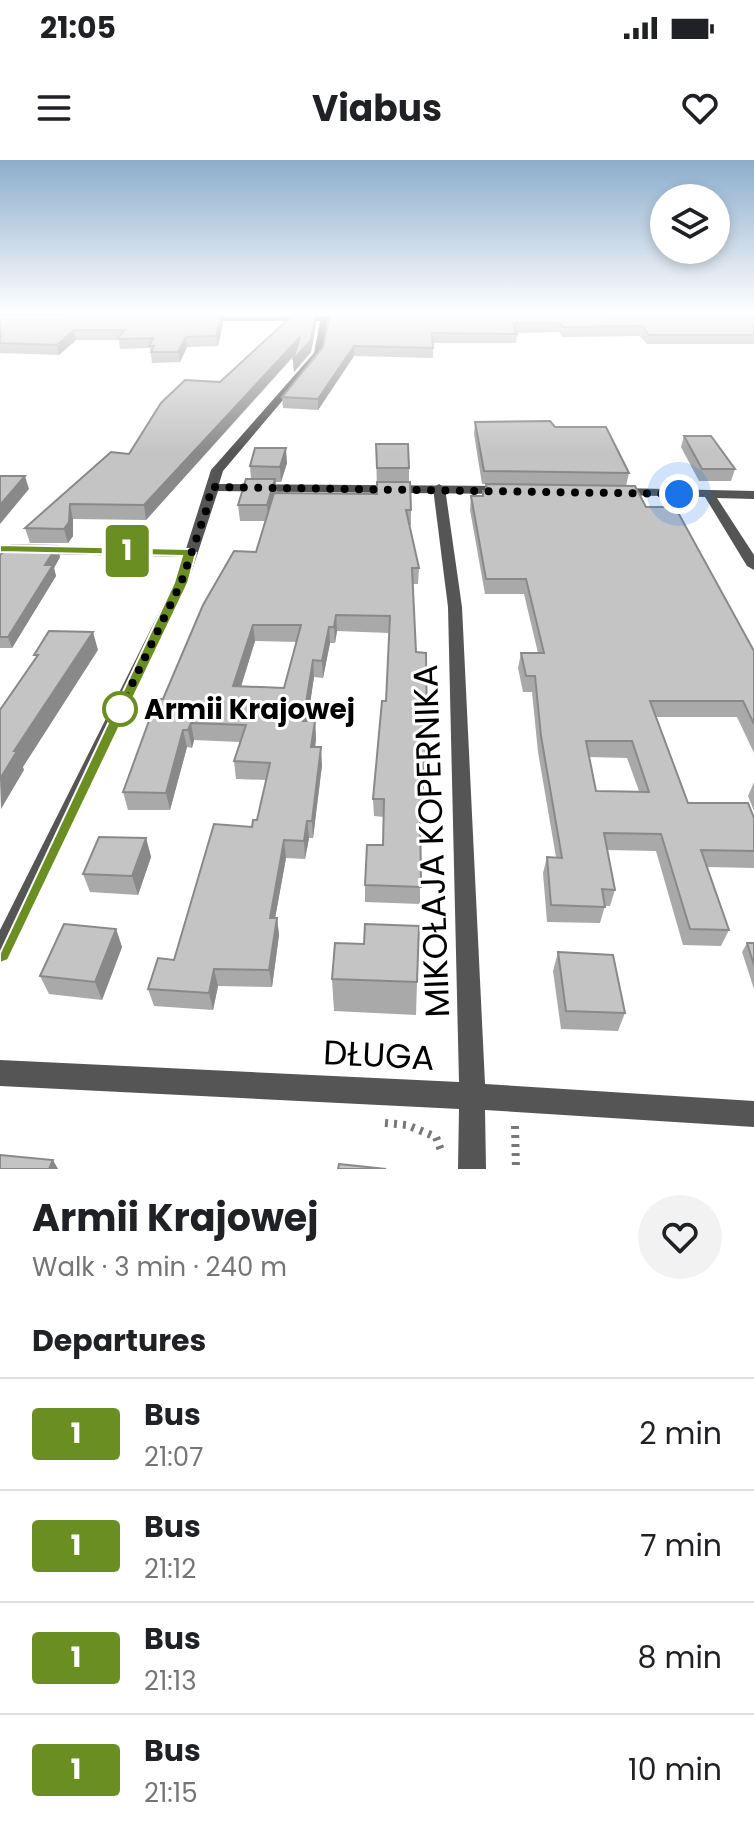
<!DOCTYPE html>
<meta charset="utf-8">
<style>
:root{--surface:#fff;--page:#f2f2f2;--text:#202124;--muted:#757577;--line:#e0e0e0}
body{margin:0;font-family:Poppins,sans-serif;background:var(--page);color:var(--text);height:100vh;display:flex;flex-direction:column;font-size:30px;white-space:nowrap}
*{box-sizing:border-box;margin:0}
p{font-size:26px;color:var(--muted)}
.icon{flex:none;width:44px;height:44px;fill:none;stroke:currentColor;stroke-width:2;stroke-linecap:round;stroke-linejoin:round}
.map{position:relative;height:1009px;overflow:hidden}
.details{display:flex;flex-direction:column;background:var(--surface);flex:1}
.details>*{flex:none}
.badge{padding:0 16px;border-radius:6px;font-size:28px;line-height:52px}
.controls{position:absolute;left:650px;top:24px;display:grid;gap:16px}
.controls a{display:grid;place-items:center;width:80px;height:80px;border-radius:50%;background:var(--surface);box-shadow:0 4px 12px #0003;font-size:40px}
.you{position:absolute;width:40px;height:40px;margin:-20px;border:6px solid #fff;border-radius:50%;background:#1a73e8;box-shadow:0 0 0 12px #1a73e833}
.map>.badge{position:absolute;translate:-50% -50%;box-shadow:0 0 0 4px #fff}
h2{padding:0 32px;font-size:30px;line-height:72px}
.round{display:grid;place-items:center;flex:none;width:84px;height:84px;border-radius:42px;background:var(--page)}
.summary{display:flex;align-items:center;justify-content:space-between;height:136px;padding:0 32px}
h1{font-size:38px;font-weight:700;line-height:60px}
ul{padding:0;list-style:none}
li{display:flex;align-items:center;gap:24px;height:112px;padding:0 32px;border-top:2px solid var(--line)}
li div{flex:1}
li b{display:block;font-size:30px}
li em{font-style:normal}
li .badge{min-width:88px;font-weight:700;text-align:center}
.status{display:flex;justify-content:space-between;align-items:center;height:56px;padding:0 40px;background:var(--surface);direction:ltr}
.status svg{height:22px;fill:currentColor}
header{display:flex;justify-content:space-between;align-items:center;height:104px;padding:0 32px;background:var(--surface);font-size:36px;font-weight:700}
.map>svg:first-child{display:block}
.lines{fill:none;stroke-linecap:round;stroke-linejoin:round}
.path{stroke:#777;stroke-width:8;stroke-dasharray:3 6;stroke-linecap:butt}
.service{fill:#555;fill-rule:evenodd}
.minor{fill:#555;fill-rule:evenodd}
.wall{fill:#a9a9a9;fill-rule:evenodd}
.shaded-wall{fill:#898989}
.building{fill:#c4c4c4;stroke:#898989;stroke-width:2;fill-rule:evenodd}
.line{fill:#6b8e23;stroke:#fff;stroke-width:2}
.walk{stroke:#000;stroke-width:8;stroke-dasharray:0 14.4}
.stop-dot{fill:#fff;stroke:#6b8e23;stroke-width:4}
.labels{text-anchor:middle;stroke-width:6;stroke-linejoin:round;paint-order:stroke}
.stop-label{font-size:28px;font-weight:bold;fill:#000;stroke:#fff;text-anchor:start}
.near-street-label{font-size:34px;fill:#000;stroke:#fff}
</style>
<div class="status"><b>21:05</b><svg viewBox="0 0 49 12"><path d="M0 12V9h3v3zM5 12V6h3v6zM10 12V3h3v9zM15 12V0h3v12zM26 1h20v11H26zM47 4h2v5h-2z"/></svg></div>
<header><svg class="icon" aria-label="menu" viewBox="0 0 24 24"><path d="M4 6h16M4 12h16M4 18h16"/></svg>Viabus<svg class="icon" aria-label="heart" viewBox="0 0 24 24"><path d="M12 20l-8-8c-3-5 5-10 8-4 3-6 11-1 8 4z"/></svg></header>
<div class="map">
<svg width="754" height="1009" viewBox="0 0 754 1009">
<rect width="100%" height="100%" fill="#fff"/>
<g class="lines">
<g class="path">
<path d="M385 963 407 965 436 977 442 993"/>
<path d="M515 966 516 1009"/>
</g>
<path class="service" d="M439 324 445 328 462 447 455 451 448 447 433 328Z"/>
<g class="minor">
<path d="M350 156 353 160H328L321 195 223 311 219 324 505 326 511 330 505 334 218 331 188 423 8 800 0 803V770L174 423 183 397 0 393V385L186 389 211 310 314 193 320 161H202L199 157Z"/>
<path d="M620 328 754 331V339L717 338 754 395V410L747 406 705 337 616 335 614 332Z"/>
<path d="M455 443 462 447 485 924 754 941V967L485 950 486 1009H458L459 949 0 926V900L459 922 448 447Z"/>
</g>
</g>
<g class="wall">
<path d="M0 151H226V154L0 155Z"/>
<path d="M304 151H550L316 153V163L311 192 294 212 293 200 295 195 146 360 73 359V376L68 383H30L25 368 129 294 306 153Z"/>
<path d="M330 154 754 157V184H647L640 176 562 177 559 172 517 173 516 183H433V198L354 196 318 250 283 248 282 237 323 187Z"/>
<path d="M0 155 223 164 218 186 187 187 180 202 152 203 150 188 120 189 119 180H76L59 195 0 193Z"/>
<path d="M475 262 555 267 629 313 626 326 646 347 754 491V593L737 557H656L688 643 754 658V708L707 707 729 770 721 786 683 785 656 691 607 690 615 730 610 746H605L600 763 547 762 543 713 547 697H556L538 592 532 532H523L518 508 521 493H538L524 434H485L470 350 471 336H482L483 331H485L486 324H482L474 274ZM589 597 627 598 639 631H596Z"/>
<path d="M684 276 735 309 731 321H699L681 287Z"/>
<path d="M376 284 409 308V322L411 350V365H409L419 408 418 424H413L416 492 427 565 421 659H420V744L365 742V725L383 685 384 657 374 656 373 639 386 541 389 473 337 471 335 483H330L323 518 314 517 307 561H315L316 579 315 587 322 605 313 678H309L305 699 286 698 275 758H277L279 775 272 827 218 826 213 850 154 846 148 829 174 800 252 667 257 660 266 620 236 619 234 601 240 582 194 580 192 588 187 587 170 650H128L123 632 163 539 256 392 265 361H240L238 345 251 319 250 306 287 303 281 322H276L277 333 377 334ZM255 481 297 482 284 528 241 526Z"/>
<path d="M57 386 60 397 54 408 56 416 12 488H0V395Z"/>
<path d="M754 622V651L748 636Z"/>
<path d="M146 678 151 697 138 735 90 732 83 714Z"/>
<path d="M116 769 122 787 102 840 49 834 40 816Z"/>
<path d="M747 783H754V829L742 792Z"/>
<path d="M558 792 625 853 618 871 561 869 553 811Z"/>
<path d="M332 819 417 822 416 855 334 851Z"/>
</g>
<g class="shaded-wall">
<path d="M316 153V163L311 192 294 212 293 200Z"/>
<path d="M222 154 223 164 218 186 216 176Z"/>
<path d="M74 170 76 180 59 195 57 185Z"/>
<path d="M186 177 187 187 180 202 178 192Z"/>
<path d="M300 177V188L146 360 144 345Z"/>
<path d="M354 186V196L318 250V239Z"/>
<path d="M286 288 287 303 281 322 280 307Z"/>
<path d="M25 316 29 329 0 364V345Z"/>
<path d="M275 319 277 335 268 361 267 345Z"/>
<path d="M70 344 73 359V376L68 383 64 369Z"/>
<path d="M57 386 60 397 54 408 56 416 12 488 8 477 45 405Z"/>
<path d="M336 455 337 471 335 483 334 467Z"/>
<path d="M253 465 255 481 236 543 233 526Z"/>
<path d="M329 467 330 483 323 518 322 501Z"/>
<path d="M93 472 98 490 23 607 24 610 1 649 0 619 14 591Z"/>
<path d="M313 500 314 517 305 578 303 561Z"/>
<path d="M315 561 316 579 313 604 311 587Z"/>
<path d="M191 563 194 580 192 588 188 570Z"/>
<path d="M183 570 187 587 170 650 166 633Z"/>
<path d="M321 587 322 605 313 678 312 661Z"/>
<path d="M307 661 309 678 305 699 304 681Z"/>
<path d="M146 678 151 697 138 735 132 716Z"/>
<path d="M284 680 286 698 272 775 270 758Z"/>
<path d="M277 758 279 775 272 827 269 810Z"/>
<path d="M116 769 122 787 102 840 95 822Z"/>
<path d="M214 809 218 826 213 850 209 833Z"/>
<path d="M53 1000 58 1009H49Z"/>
</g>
<g class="building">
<path d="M747 151 754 157V175H649L642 166 563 167 560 163H513L517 174 432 173 433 188 354 186 318 239 282 237 323 187 330 154Z"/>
<path d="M295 153H316L311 180 293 200 300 177 144 345 70 344 69 362 64 369 25 368 111 292 129 294 161 243 185 220 220 222Z"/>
<path d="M222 154 216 176 186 177 178 192H151L154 186H149L153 178 118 179 124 170H74L57 185 0 183V177L2 176H0V155Z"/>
<path d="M550 261 555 267H606L629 313 484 311 475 262Z"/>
<path d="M684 276H711L735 309H702Z"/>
<path d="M376 284H408L409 308H377Z"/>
<path d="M255 288H286L280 307 250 306Z"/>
<path d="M0 316H25L0 345Z"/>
<path d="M246 319H275L267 345H238Z"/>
<path d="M377 322H410L411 350H406L419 408H412L416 492 426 493 427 565 422 641H420L421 727 365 725 367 685H383L384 639H373L382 541H386L390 456 336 455 334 467H329L322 501 313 500 303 561H315L311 587H321L312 661H307L304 681 284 680 270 758H277L269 810 214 809 209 833 148 829 158 798 174 800 214 664 252 667 253 660H257L270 603 234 601 246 565 191 563 188 570H183L166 633 123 632 157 539H163L203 445 234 391 256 392 274 333 377 334ZM253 465H301L284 528 233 526Z"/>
<path d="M486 324 635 326 646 347H675L754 491V564L743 541H650L688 643H748L754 658V691L701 690 729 770 690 769 661 674 604 673 615 730 602 729 605 747 551 745 547 697 562 698 541 576 535 516H526L521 493H544L526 419H486L471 336H483V331H487ZM586 581H632L649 632 596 631Z"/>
<path d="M11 385 57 386 45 405H53L8 477H0V395Z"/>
<path d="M49 471 93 472 14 591H17L0 619V550L38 495H34Z"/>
<path d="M99 677 146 678 132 716 83 714Z"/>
<path d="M64 764 116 769 95 822 40 816Z"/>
<path d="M365 764 419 766 417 822 332 819 335 783 364 784Z"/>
<path d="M747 783H754V805Z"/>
<path d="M558 792 613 795 625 853 566 851Z"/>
<path d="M0 995 53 1000 49 1009H0Z"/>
<path d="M339 1004 386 1009H338Z"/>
</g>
<linearGradient id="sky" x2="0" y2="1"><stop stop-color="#8cadcc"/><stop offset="0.52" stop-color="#fff"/><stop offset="1" stop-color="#fff" stop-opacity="0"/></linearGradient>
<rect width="754" height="293" fill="url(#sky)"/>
<path class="line" d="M0 385 189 389 196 393 188 423 8 800 0 803V793L174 423 182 396 0 392Z"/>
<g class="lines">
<path class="walk" d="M120 549 181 423 208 345 211 327 679 334"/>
</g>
<circle class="stop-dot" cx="120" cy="549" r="16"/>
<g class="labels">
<g class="stop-label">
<text x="144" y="559">Armii Krajowej</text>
</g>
<g class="near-street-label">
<text transform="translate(431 681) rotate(-92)" y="12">MIKOŁAJA KOPERNIKA</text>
<text transform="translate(379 895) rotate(3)" y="12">DŁUGA</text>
</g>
</g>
</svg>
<div class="controls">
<a><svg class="icon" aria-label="layers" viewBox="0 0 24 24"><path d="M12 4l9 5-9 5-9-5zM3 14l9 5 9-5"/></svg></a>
</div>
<div class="you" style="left:679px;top:334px"></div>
<b class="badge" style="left:127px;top:391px;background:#6b8e23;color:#fff">1</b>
</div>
<section class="details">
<div class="summary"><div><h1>Armii Krajowej</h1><p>Walk · 3 min · 240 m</p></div><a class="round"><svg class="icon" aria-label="heart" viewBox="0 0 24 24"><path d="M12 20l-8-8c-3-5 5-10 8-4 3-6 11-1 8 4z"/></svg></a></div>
<h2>Departures</h2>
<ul>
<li><span class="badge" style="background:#6b8e23;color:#fff">1</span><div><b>Bus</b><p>21:07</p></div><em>2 min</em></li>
<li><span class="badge" style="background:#6b8e23;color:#fff">1</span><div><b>Bus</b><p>21:12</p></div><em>7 min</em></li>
<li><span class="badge" style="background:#6b8e23;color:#fff">1</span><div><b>Bus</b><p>21:13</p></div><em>8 min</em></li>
<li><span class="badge" style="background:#6b8e23;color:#fff">1</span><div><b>Bus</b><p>21:15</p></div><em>10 min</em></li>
</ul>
</section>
